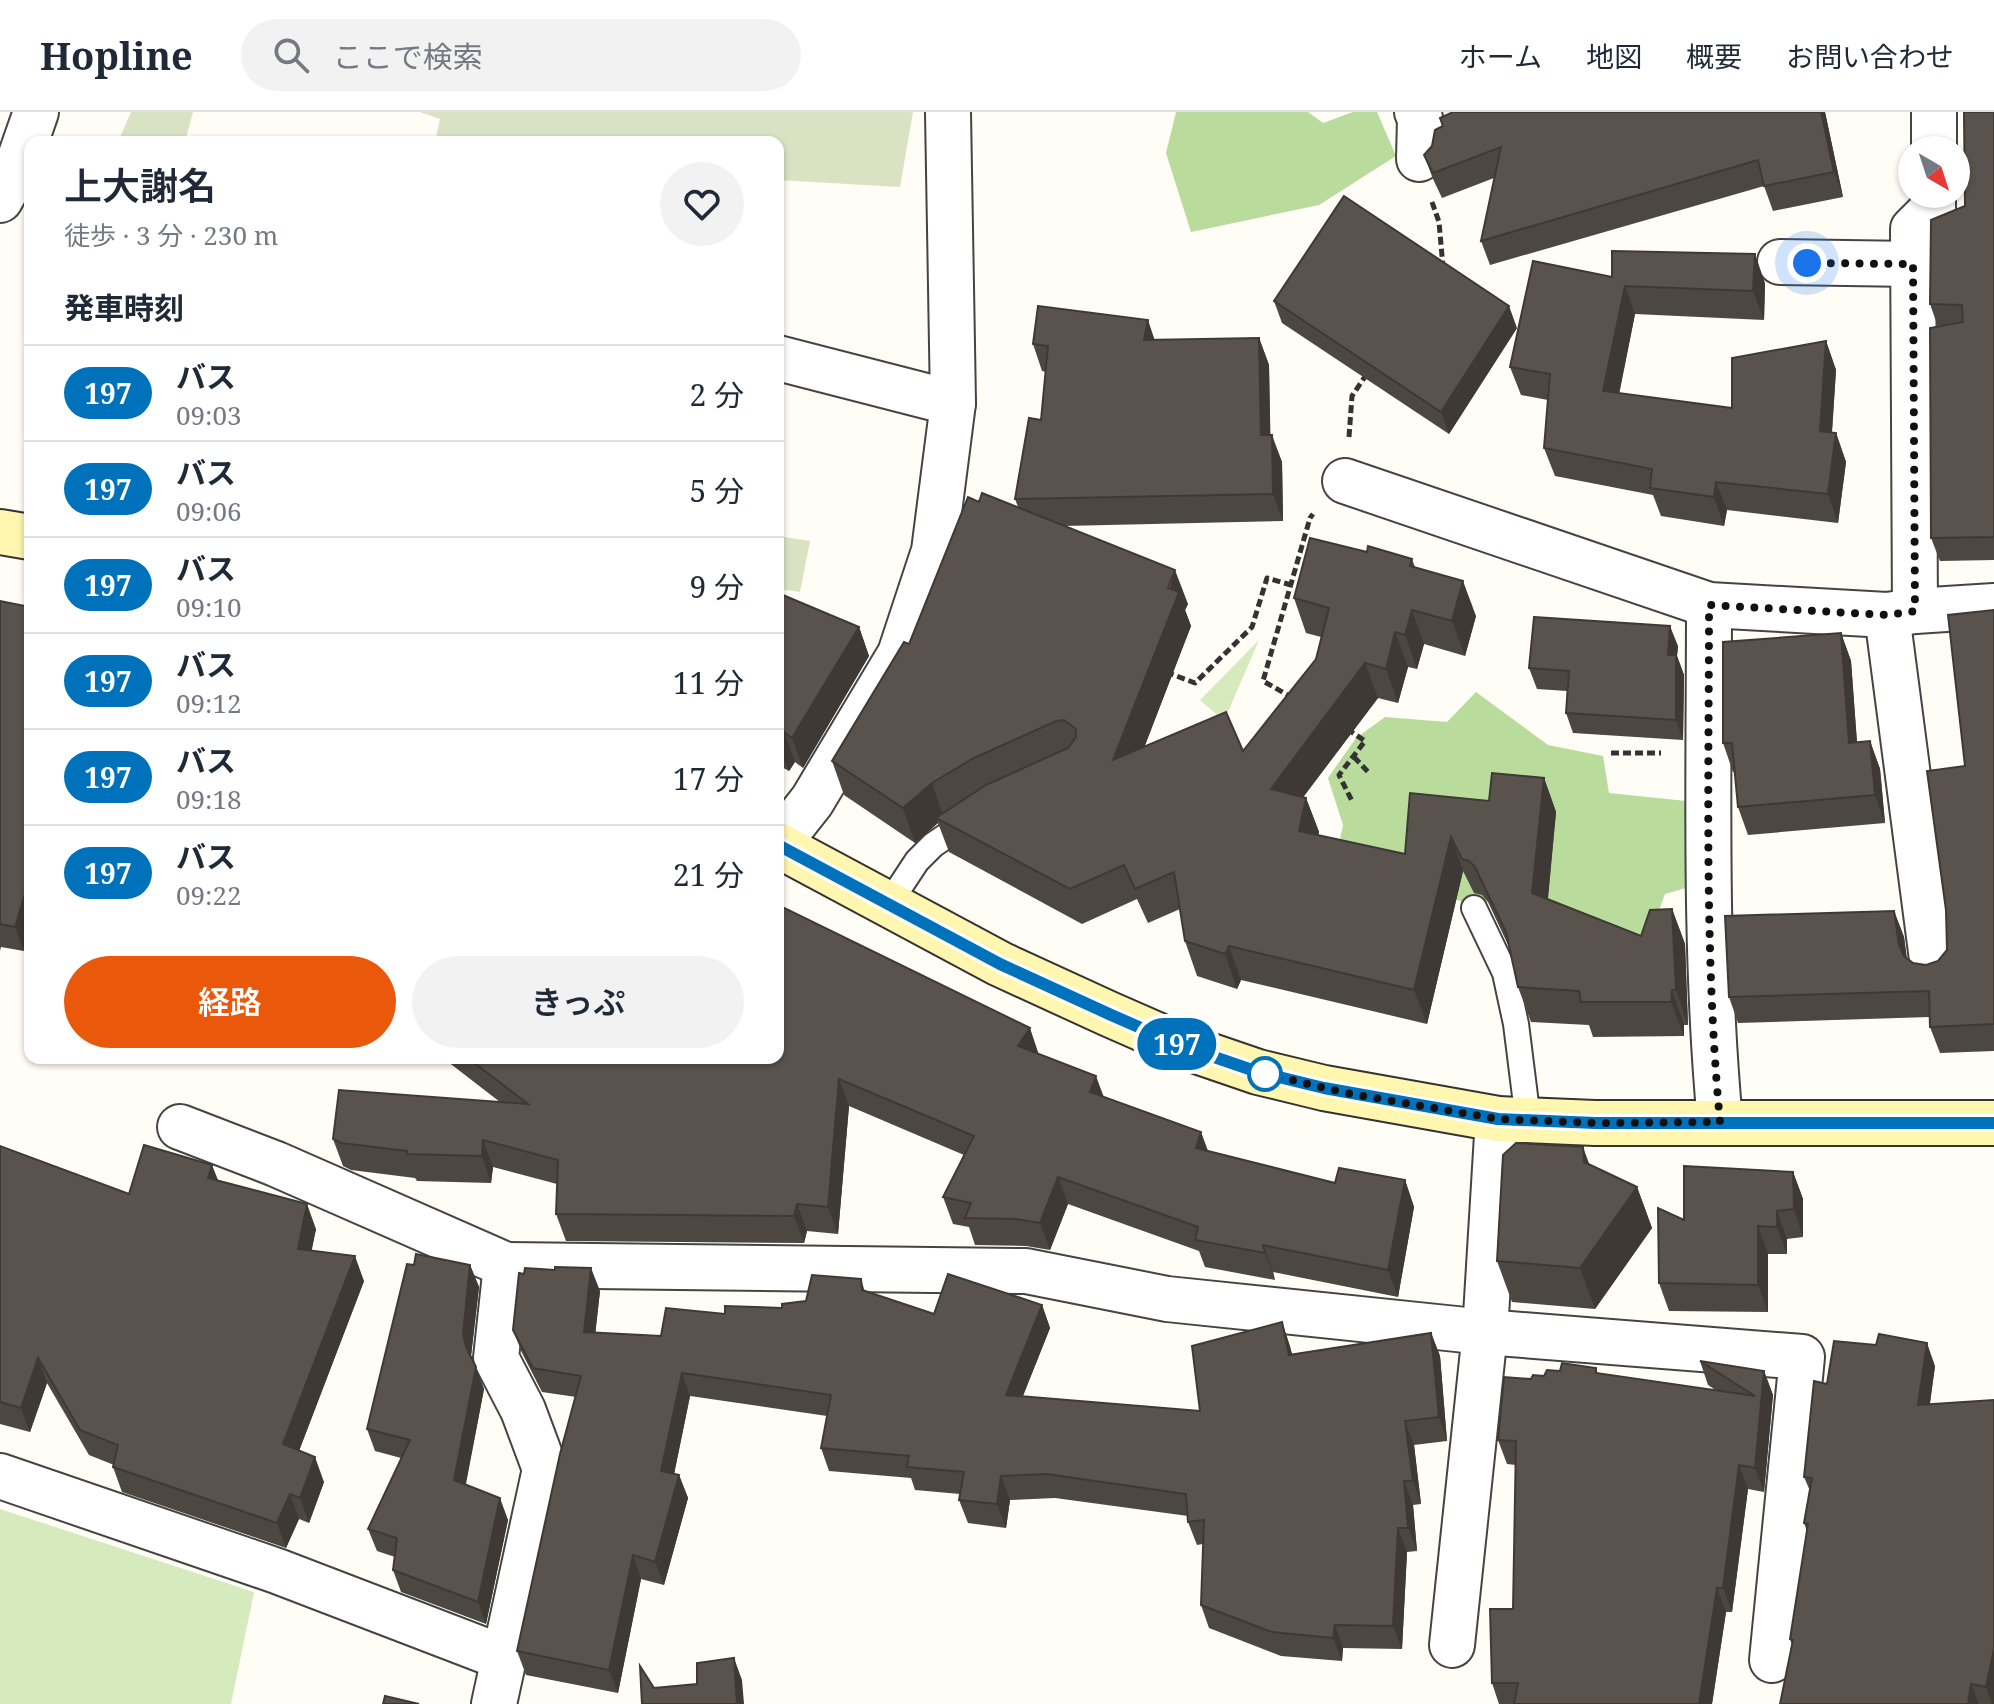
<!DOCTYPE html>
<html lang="ja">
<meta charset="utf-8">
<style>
:root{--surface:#fff;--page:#f2f2f3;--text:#1f2937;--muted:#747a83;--line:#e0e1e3;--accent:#ea580c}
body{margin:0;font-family:"Noto Serif","Noto Sans JP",serif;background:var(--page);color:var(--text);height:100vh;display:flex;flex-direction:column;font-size:30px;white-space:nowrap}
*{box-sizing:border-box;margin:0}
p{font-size:26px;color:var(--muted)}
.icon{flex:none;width:44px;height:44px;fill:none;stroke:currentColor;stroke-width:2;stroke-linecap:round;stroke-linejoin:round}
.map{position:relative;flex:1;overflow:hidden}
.side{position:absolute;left:24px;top:24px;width:760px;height:928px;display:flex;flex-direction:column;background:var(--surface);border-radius:16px;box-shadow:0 2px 6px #0004}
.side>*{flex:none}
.badge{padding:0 16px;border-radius:26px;font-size:28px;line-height:52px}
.needle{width:52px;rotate:141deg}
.tools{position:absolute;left:1898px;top:24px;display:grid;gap:16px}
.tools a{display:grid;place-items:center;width:72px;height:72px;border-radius:50%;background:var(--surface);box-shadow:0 2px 6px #0004;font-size:40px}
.you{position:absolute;width:40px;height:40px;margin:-20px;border:6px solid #fff;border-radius:50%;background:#1a73e8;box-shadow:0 0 0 12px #1a73e833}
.map>.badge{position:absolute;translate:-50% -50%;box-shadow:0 0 0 4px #fff}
h2{padding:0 40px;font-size:30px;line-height:72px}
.round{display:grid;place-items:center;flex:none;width:84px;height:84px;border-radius:42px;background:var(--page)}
.summary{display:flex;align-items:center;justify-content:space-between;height:136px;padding:0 40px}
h1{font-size:38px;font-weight:600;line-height:60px}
.button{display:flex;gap:16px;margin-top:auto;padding:16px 40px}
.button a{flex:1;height:92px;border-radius:48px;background:var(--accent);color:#fff;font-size:32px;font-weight:600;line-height:92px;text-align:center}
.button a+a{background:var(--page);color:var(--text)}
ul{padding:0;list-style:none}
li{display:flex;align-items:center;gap:24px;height:96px;padding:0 40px;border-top:2px solid var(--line)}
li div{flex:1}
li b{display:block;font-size:30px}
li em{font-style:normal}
li .badge{min-width:88px;font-weight:700;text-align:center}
header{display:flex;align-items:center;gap:48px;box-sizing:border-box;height:112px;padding:0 40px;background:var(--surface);border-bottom:2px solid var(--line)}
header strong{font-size:38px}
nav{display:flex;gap:44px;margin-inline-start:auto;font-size:28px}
.search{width:560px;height:72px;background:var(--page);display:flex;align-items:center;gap:20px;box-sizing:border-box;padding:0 28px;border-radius:44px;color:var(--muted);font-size:30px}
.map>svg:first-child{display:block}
.green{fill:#d5ebbd}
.forest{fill:#b9dc9c}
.cemetery{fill:#d9e3c4}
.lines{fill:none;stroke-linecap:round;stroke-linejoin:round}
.lane-casing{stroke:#444;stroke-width:28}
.street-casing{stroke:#444;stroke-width:48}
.secondary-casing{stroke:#333;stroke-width:48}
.path{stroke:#333;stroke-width:5;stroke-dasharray:8 4;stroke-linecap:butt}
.lane{stroke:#fff;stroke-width:24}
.street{stroke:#fff;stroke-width:44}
.secondary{stroke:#fff6b0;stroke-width:44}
.wall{fill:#4d4742}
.shaded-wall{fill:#3f3936}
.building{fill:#5a524d;stroke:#3f3936;stroke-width:2}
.line-casing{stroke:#fff;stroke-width:18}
.line{stroke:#0072bc;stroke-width:12}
.walk{stroke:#111;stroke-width:8;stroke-dasharray:0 14.4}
.stop-dot{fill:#fff;stroke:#0072bc;stroke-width:4}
</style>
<header>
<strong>Hopline</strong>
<div class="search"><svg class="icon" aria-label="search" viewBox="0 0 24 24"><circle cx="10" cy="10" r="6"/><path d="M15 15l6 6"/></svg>ここで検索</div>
<nav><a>ホーム</a><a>地図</a><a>概要</a><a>お問い合わせ</a></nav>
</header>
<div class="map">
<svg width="1994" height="1592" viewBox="0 0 1994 1592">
<rect width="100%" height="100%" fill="#fffdf5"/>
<g class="green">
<path d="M1259 528 1224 609 1200 588Z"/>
<path d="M0 1397 254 1480 231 1592H0Z"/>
</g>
<g class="forest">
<path d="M1176 0H1308L1323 11 1353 0H1377L1396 44 1319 93 1191 120 1166 41Z"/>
<path d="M1476 580 1548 633 1603 644 1609 681 1696 690V773L1665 782 1644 838 1540 793 1460 789 1335 751 1343 713 1328 666 1356 626 1385 605 1447 610Z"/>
</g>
<g class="cemetery">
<path d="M131 0H193L185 30H118Z"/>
<path d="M420 0H913L900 75 778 68V30H435L440 7Z"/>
<path d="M778 424 810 429 800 480 778 477Z"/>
</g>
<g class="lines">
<defs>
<g id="lane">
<path d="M888 793 917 749 933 733 968 709"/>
<path d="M1474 796 1505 861 1516 912 1528 1008"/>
</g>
<g id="street">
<path d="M1417 0 1420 6 1419 47"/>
<path d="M1934 38V0"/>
<path d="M0 88 14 63 36 0"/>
<path d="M1780 150 1913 152"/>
<path d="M778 246 953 291"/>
<path d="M1345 369 1709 493 1887 503 1915 499 1994 494"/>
<path d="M1709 493C1709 665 1704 839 1720 1010"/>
<path d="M1915 499 1913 117 1933 97V82"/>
<path d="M1887 503 1933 855"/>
<path d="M778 732 812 689 900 542 934 439 953 291 948 0"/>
<path d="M180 1015 276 1052 506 1153"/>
<path d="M0 1364 277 1459 504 1546 494 1592"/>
<path d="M1452 1533 1485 1220 1498 1007"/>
<path d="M504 1546 545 1357 523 1298 496 1246 506 1153 1026 1159 1167 1187 1485 1220 1802 1245 1772 1548"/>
</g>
<g id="secondary">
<path d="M0 420 30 425"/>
<path d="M778 733 1000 852 1109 902 1182 934 1258 960 1324 976 1498 1007 1595 1011H1994"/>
</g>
</defs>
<use href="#lane" class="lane-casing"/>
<use href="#street" class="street-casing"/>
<use href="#secondary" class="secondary-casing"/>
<g class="path">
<path d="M1432 90 1439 110 1443 155"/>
<path d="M1349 325 1352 284 1366 263"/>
<path d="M1166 560 1195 571 1252 515 1267 466 1291 473"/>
<path d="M1293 586 1263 569 1310 406 1313 402"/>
<path d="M1347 617 1365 629 1339 663 1352 689"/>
<path d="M1611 641H1661"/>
<path d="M1354 645 1370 662"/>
</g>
<use href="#lane" class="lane"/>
<use href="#street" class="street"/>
<use href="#secondary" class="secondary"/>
</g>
<g class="wall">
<path d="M1825 0 1843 85 1773 99 1764 74 1490 153 1481 129 1494 66 1442 86 1433 67 1424 43 1432 34 1443 14Z"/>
<path d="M1994 0V448L1940 449 1931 426 1938 215 1930 192 1965 94Z"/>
<path d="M1612 165 1765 171 1764 208 1635 202 1619 281 1732 296 1826 229 1836 258 1832 321H1836L1846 350 1838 411 1727 398 1724 414 1661 404 1653 383 1555 364 1544 336 1548 288 1521 283 1510 255Z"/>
<path d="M1274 189 1517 216 1449 322 1282 211Z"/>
<path d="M1259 226 1269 253 1270 323 1282 350 1283 409 1064 414 1188 492 1185 498 1191 514 1144 635 1243 639 1316 547 1321 525 1306 521 1294 486 1367 440 1412 447 1415 455 1476 504 1465 544 1424 532 1417 557 1408 555 1398 591 1378 586 1303 685 1306 686 1319 720 1318 723 1405 742 1489 689 1544 666 1556 700 1548 787 1641 824 1672 797 1685 832 1688 913H1684V924L1593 925 1589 913 1531 910 1518 875 1509 835 1488 790 1482 783 1474 781 1463 759 1427 912 1241 868 1237 877 1197 864 1185 829 1180 797 1148 811 1137 787 1082 812 949 740 938 711 915 731 844 683 832 649 909 532 979 390 1018 395 1015 387 1041 308 1046 260 1042 259 1033 232Z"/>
<path d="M778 481 859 515 869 544 803 656 795 650 789 659 778 653Z"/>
<path d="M0 489 24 839 1 835 0 839Z"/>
<path d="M1994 498V939L1940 941 1930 915V905L1738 911 1729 885 1894 799 1904 825 1907 846 1913 851 1926 853 1938 849 1947 838 1965 654Z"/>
<path d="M1841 521 1851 549 1857 630 1870 629 1880 657 1885 711 1748 723 1738 695 1735 660H1733L1723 631Z"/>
<path d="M1678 534 1677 544 1684 563 1683 628 1573 621 1566 601 1567 579 1537 577 1529 556Z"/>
<path d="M784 796 1039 942 1104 985 1208 1039 1335 1071 1405 1068 1414 1095 1398 1185 1273 1160 1275 1168 1205 1155 1199 1139 1068 1092 1050 1138 1026 1134 975 1133 969 1115 953 1112 943 1085 964 1043 849 994 838 1122 807 1119 804 1131 566 1129 556 1102 557 1072 493 1055 491 1071 417 1069 415 1066 351 1058 343 1054 333 1027 500 990 443 946H778Z"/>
<path d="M0 1034 129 1082 218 1068 316 1117 311 1139 364 1169 299 1339 324 1370 309 1411 299 1407 286 1436 122 1380 113 1355 114 1353 89 1343 47 1271 30 1320 0 1312Z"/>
<path d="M1589 1052 1637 1075 1652 1116 1595 1197 1512 1190 1497 1149Z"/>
<path d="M1793 1060 1803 1087V1125L1787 1127V1142H1768V1200L1669 1199 1659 1171 1684 1108Z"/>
<path d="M414 1153H470L479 1175 471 1244 484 1277 466 1372 508 1408 486 1512 401 1480 393 1458 395 1445 377 1439 368 1417 401 1346 375 1339 367 1317Z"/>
<path d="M861 1167 865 1180 934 1202 1042 1193 1050 1216 1023 1284 1200 1299 1282 1210 1292 1242 1431 1221 1440 1244 1447 1329 1414 1333 1421 1392 1413 1393 1417 1439 1407 1440 1402 1537 1343 1536 1342 1549 1281 1544 1209 1516 1201 1493 1203 1432 1197 1433 1188 1410V1404L1055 1386 1010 1388 1006 1416 968 1411 959 1388 960 1382 915 1378 911 1366 829 1359 821 1336 827 1304 690 1284 674 1362 679 1363 688 1386 664 1473 641 1467 618 1581 526 1563 517 1539 576 1285 542 1280 522 1241 513 1218 600 1179 595 1221 661 1224 725 1202 782 1196 806 1189Z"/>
<path d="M1876 1233 1935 1254 1930 1292 1994 1592H1780L1792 1533 1790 1527 1807 1419 1804 1411 1810 1379 1804 1365 1827 1272Z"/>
<path d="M1700 1249 1764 1259 1773 1283 1764 1380 1748 1377 1732 1500H1726L1712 1592H1499L1492 1571 1513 1497 1516 1353 1507 1352 1498 1328 1531 1267 1597 1261 1717 1279 1708 1273Z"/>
</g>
<g class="shaded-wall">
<path d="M1821 0H1825L1843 85 1834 60Z"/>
<path d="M1755 142 1765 171 1764 208 1753 179Z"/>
<path d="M1625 174 1635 202 1614 308 1603 279Z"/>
<path d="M1509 194 1517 216 1449 322 1441 300Z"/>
<path d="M1148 208 1157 235 1144 228Z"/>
<path d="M1259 226 1269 253 1271 350 1261 323Z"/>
<path d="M1826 229 1836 258 1830 347 1820 319Z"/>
<path d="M1836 321 1846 350 1838 411 1828 382Z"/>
<path d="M1272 323 1282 350 1283 409 1273 382Z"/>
<path d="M1716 370 1727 398 1724 414 1714 385Z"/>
<path d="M1175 458 1188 492 1185 498 1191 514 1126 683 1113 648Z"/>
<path d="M1463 469 1476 504 1465 544 1452 509Z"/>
<path d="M1412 498 1424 532 1417 557 1405 523Z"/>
<path d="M1670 514 1678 534 1677 544 1684 563 1683 628 1676 608 1668 543Z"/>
<path d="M859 515 869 544 803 656 792 626Z"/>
<path d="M1395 520 1408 555 1398 591 1386 557Z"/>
<path d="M1841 521 1851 549 1859 659 1849 631Z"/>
<path d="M1365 551 1378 586 1283 712 1271 677Z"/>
<path d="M784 620 795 650 789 659 778 630Z"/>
<path d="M1870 629 1880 657 1885 711 1875 683Z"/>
<path d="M1544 666 1556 700 1545 815 1532 781Z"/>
<path d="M932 671 944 706H936L938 711 915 731 903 696Z"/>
<path d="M1306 686 1319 720 1311 753 1299 719Z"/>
<path d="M1451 725 1463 759 1427 912 1414 878Z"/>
<path d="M30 765V819L24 839 15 815Z"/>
<path d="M1672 797 1685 832 1688 913 1676 878Z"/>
<path d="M1894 799 1904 825 1908 859 1899 833Z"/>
<path d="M1229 834 1241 868 1237 877 1225 842Z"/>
<path d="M1672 878 1684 913V924L1671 890Z"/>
<path d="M1030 916 1039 943 1018 934Z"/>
<path d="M1096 964 1106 991 1090 980Z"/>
<path d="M839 967 849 994 838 1122 828 1095Z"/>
<path d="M1201 1020 1211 1047 1196 1036Z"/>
<path d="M483 1028 493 1055 491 1071 482 1044Z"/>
<path d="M1583 1035 1598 1076 1584 1050Z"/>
<path d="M212 1053 222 1078 208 1066Z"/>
<path d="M1793 1060 1803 1087V1125L1794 1097Z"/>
<path d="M1058 1065 1068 1092 1050 1138 1040 1111Z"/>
<path d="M1405 1068 1414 1095 1398 1185 1388 1158Z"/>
<path d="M1637 1075 1652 1116 1595 1197 1580 1156Z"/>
<path d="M307 1092 316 1117 307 1162 298 1137Z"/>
<path d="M797 1092 807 1119 804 1131 794 1104Z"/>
<path d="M1777 1099 1787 1127V1142L1777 1115Z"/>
<path d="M1758 1114 1768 1142V1200L1758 1173Z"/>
<path d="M1263 1133 1273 1160 1275 1168 1265 1141Z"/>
<path d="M355 1144 364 1169 292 1357 283 1332Z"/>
<path d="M470 1153 479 1175 471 1244 474 1258 466 1235 463 1222Z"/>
<path d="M591 1156 600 1179 593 1243 584 1220Z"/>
<path d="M1042 1193 1050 1216 1014 1306 1006 1283Z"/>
<path d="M1282 1210 1290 1234 1298 1266 1289 1243Z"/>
<path d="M1431 1221 1440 1244 1447 1329 1439 1305Z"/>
<path d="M1927 1231 1935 1254 1926 1317 1918 1293Z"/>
<path d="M38 1246 47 1271 30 1320 21 1296Z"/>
<path d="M476 1255 484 1277 462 1390 454 1368Z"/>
<path d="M1764 1259 1773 1283 1764 1380 1755 1356Z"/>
<path d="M682 1261 690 1284 670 1382 661 1359Z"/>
<path d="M1405 1309 1414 1333 1421 1392 1413 1369Z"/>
<path d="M315 1345 324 1370 309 1411 300 1386Z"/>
<path d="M1739 1353 1748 1377 1732 1500 1723 1476Z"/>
<path d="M679 1363 688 1386 664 1473 655 1450Z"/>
<path d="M1001 1364 1010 1388 1006 1416 997 1392Z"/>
<path d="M1404 1369 1413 1393 1417 1439 1408 1416Z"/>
<path d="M290 1382 299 1407 286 1436 277 1411Z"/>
<path d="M500 1386 508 1408 486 1512 478 1490Z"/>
<path d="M1398 1416 1407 1440 1402 1537 1393 1514Z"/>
<path d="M633 1443 641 1467 618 1581 609 1558Z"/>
<path d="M1717 1476 1726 1500 1712 1592H1699Z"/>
<path d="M1335 1513 1343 1536 1342 1549 1333 1526Z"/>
<path d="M1994 1537V1592H1992L1986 1575Z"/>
<path d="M734 1546 742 1568 744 1592H737Z"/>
<path d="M1971 1572 1979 1592H1968Z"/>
</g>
<g class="building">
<path d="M1453 0H1821L1834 60 1764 74 1758 48 1481 129 1501 35 1433 61 1424 43 1432 34 1435 18 1443 14 1440 6Z"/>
<path d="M1964 0H1994V425L1931 426 1930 216 1963 210 1962 193 1930 192 1931 108 1965 94Z"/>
<path d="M1344 84 1509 194 1441 300 1274 189Z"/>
<path d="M1612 139 1755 142 1753 179 1625 174 1603 279 1732 296V246L1826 229 1820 319 1836 321 1828 382 1716 370 1714 385 1650 376 1652 357 1544 336 1550 262 1510 255 1533 149 1612 165Z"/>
<path d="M1038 194 1148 208 1144 228 1259 226 1261 323H1272L1273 382 1015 387 1029 306 1041 308 1048 234 1033 232Z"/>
<path d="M982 381 1175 458 1168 476 1179 480 1113 648 1226 600 1243 639 1316 547 1329 496 1294 486 1310 426 1367 440 1368 434 1412 447 1410 454 1463 469 1452 509 1412 498 1405 523 1395 520 1386 557 1365 551 1271 677 1306 686 1299 719 1405 742 1410 681 1489 689 1492 661 1544 666 1532 781 1641 824 1650 798 1672 797 1676 878H1672L1671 890H1581L1579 879 1518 875 1506 820 1475 755 1469 749 1462 747 1451 725 1414 878 1229 834 1225 842 1185 829 1174 760 1135 777 1124 753 1070 777 936 706 986 673 1068 636 1076 625V617L1064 608 1056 609 972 647 932 671 903 696 832 649 904 530 909 532 968 385 979 390Z"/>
<path d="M778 481 859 515 792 626 784 620 778 629Z"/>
<path d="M0 489 30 495V765L15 815 0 812Z"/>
<path d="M1994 498V912L1930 915 1929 879 1729 885 1725 804 1894 799 1899 833 1904 844 1913 851 1926 853 1938 849 1947 838 1946 798 1927 659 1965 654 1948 503Z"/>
<path d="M1534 505 1670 514 1668 543H1676V608L1566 601 1569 559 1529 556Z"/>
<path d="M1841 521 1849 631 1870 629 1875 683 1738 695 1732 631H1723V530Z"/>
<path d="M778 788 781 789 780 794 1030 916 1018 934 1096 964 1090 980 1201 1020 1196 1036 1335 1071 1339 1056 1405 1068 1388 1158 1263 1133 1265 1141 1195 1128 1198 1115 1058 1065 1040 1111 1016 1107 965 1106 971 1091 943 1085 974 1024 839 967 828 1095 797 1092 794 1104 556 1102 558 1048 483 1028 482 1044 407 1042V1039L341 1031 333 1027 339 978 528 992 468 946H778Z"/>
<path d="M1516 1031 1583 1035 1584 1050 1637 1075 1580 1156 1497 1149 1503 1043Z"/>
<path d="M144 1033 212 1053 208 1066 307 1092 298 1137 355 1144 283 1332 315 1345 300 1386 290 1382 277 1411 113 1355 118 1333 80 1318 38 1246 21 1296 0 1290V1034L129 1082Z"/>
<path d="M1684 1054 1793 1060 1794 1097 1777 1099V1115L1758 1114V1173L1659 1171 1658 1096 1684 1108Z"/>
<path d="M416 1142 470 1153 463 1222 466 1235 476 1255 454 1368 500 1386 478 1490 393 1458 397 1426 368 1417 410 1328 367 1317 407 1152 414 1153Z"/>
<path d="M555 1155 591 1156 584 1220 661 1224 666 1196 725 1202V1194L782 1196V1192L806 1189 812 1163 861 1167 862 1178 934 1202 948 1162 1042 1193 1006 1283 1200 1299 1192 1234 1282 1210 1289 1243 1431 1221 1439 1305 1405 1309 1413 1369H1404L1408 1416H1398L1393 1514 1335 1513 1333 1526 1272 1520 1201 1493 1204 1408 1188 1410 1186 1382 1047 1362 1001 1364 997 1392 959 1388 964 1360 907 1355 909 1344 821 1336 831 1283 682 1261 661 1359 679 1363 655 1450 633 1443 609 1558 517 1539 560 1342 581 1264 533 1256 513 1218 519 1161 524 1162 525 1156 555 1158Z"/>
<path d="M1879 1222 1927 1231 1918 1293 1994 1288V1537L1986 1575 1971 1572 1968 1592H1780L1793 1528 1790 1527 1808 1412 1804 1411 1812 1366 1804 1365 1814 1269 1827 1272 1834 1229 1876 1233Z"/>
<path d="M1700 1249 1764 1259 1755 1356 1739 1353 1723 1476H1717L1699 1592H1514L1518 1571H1492L1490 1497H1513L1516 1329 1498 1328 1504 1265 1531 1267 1533 1263 1544 1264 1547 1258 1560 1259 1562 1251 1596 1256V1261L1755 1284Z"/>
<path d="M734 1546 737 1592H642L640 1554 654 1576 697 1572V1551Z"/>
<path d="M385 1584 419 1592H383Z"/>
</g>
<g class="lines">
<defs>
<path id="line" d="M778 733 1000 852 1109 902 1182 934 1258 960 1324 976 1498 1007 1595 1011H1994"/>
</defs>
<use href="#line" class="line-casing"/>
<use href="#line" class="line"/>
<path class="walk" d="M1265 962 1258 960 1346 981 1498 1007 1595 1011 1720 1010C1704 839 1709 665 1709 493L1887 503 1915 499 1913 152 1807 151"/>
</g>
<circle class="stop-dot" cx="1265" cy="962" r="16"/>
</svg>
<div class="tools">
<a><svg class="needle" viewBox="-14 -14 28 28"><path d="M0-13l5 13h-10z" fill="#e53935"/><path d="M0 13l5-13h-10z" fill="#747a83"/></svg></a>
</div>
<div class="you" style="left:1807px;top:151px"></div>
<b class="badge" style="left:1177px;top:932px;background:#0072bc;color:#fff">197</b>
<section class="side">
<div class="summary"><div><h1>上大謝名</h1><p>徒歩 · 3 分 · 230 m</p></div><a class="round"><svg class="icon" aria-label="heart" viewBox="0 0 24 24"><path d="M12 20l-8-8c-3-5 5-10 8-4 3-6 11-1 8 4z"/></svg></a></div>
<h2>発車時刻</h2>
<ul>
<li><span class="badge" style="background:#0072bc;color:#fff">197</span><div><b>バス</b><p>09:03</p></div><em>2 分</em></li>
<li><span class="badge" style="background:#0072bc;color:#fff">197</span><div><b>バス</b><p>09:06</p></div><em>5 分</em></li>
<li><span class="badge" style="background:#0072bc;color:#fff">197</span><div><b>バス</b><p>09:10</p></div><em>9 分</em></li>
<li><span class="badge" style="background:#0072bc;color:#fff">197</span><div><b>バス</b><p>09:12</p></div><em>11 分</em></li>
<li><span class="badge" style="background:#0072bc;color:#fff">197</span><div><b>バス</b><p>09:18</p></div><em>17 分</em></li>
<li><span class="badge" style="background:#0072bc;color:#fff">197</span><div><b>バス</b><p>09:22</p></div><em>21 分</em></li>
</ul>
<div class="button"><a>経路</a><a>きっぷ</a></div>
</section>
</div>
